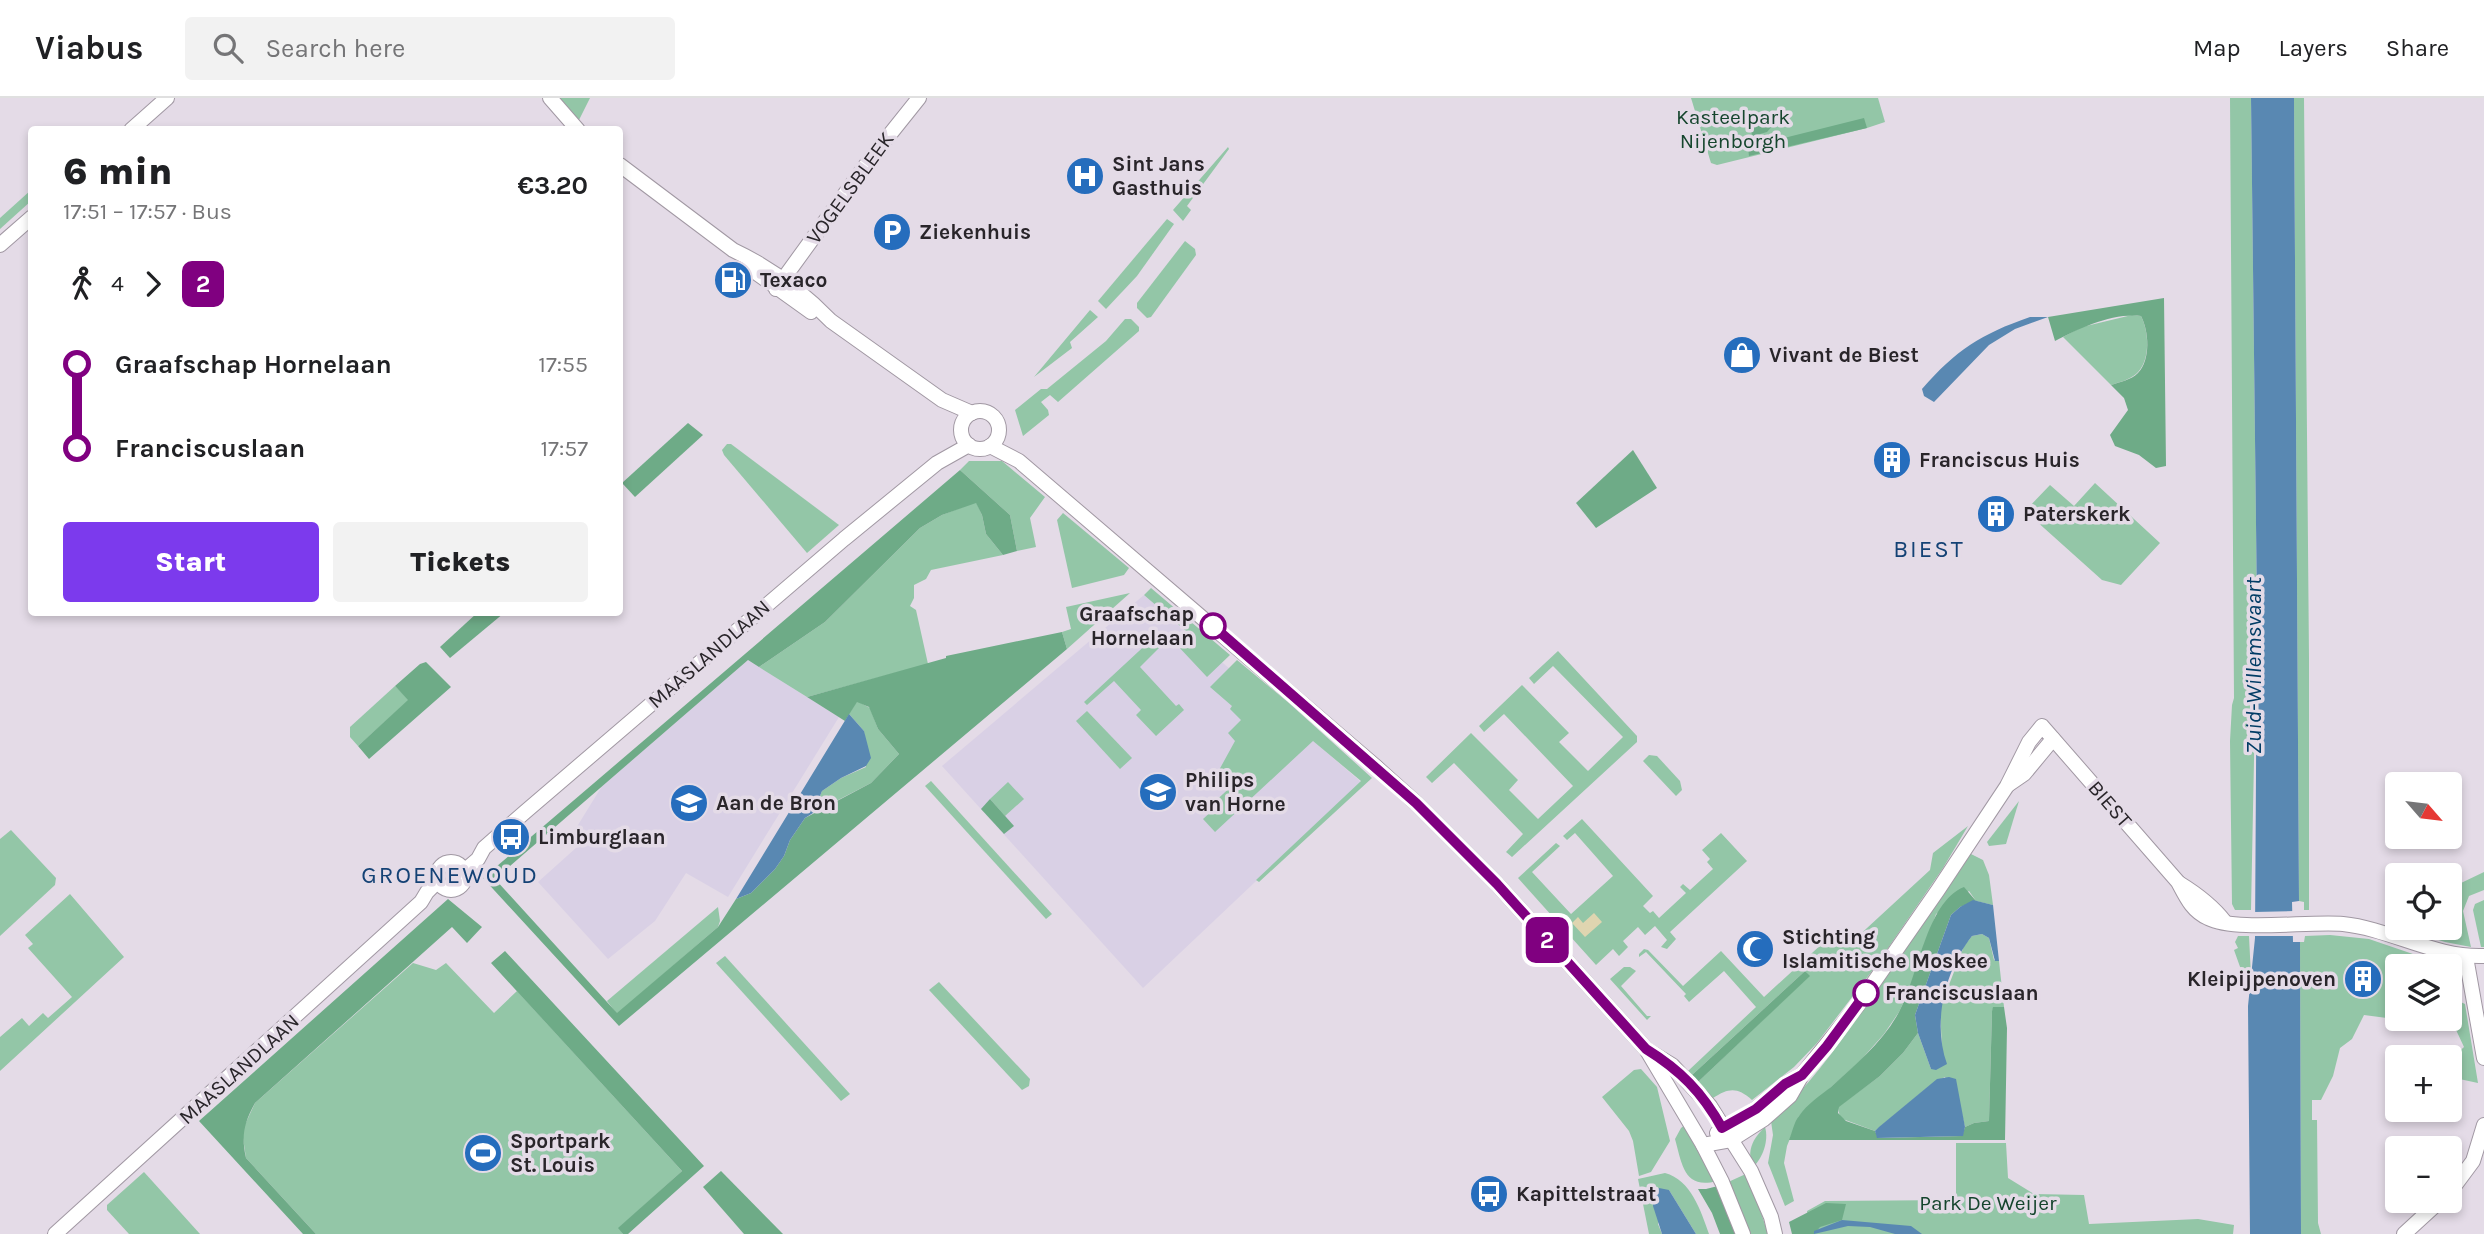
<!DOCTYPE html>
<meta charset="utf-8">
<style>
:root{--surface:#fff;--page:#f2f2f2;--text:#202124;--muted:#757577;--line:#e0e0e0;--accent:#7c3aed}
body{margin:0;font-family:Karla,sans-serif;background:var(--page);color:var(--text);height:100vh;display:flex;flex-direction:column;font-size:26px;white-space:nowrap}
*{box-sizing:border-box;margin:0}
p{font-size:23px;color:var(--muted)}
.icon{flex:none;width:38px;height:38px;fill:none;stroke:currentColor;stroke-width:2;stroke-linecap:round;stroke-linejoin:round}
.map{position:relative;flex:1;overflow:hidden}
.drawer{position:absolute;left:28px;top:28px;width:595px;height:490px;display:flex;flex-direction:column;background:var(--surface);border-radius:7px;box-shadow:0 4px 10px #0003}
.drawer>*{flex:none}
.badge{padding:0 14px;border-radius:10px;font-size:24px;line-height:46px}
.needle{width:46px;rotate:118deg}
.tools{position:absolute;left:2385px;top:674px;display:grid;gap:14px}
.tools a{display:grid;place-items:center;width:77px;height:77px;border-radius:7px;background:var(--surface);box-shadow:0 4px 10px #0003;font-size:35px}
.map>.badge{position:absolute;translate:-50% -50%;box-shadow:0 0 0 4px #fff}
.legs{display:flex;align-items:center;gap:10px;height:77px;padding:0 35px;font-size:23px}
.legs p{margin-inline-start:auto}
.head{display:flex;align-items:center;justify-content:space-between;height:119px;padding:0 35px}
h1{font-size:38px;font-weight:800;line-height:52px}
.action{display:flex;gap:14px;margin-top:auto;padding:14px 35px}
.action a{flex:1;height:80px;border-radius:7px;background:var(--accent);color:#fff;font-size:28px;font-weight:800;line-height:80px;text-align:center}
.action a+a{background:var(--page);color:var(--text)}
ul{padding:0 35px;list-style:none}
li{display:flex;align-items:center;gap:24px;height:84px;font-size:26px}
li i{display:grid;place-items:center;width:10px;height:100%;margin:0 9px;background:currentColor}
li i::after{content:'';width:18px;height:18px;margin:-9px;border:5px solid;border-radius:50%;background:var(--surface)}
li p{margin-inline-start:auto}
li:first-child i{background:linear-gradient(#0000 50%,currentColor 0)}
li:last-child i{background:linear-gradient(currentColor 50%,#0000 0)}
header{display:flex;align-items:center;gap:42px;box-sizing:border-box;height:98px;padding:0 35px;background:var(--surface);border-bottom:2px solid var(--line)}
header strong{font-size:33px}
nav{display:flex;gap:38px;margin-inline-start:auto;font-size:24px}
.search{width:490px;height:63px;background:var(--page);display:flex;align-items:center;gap:18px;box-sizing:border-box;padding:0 24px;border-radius:7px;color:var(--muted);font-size:26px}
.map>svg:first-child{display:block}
.education{fill:#d9d0e5}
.green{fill:#93c6a7}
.forest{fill:#6eab87}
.sand{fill:#dfd5b0}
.water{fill:#5988b2}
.pier{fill:#e4dbe7}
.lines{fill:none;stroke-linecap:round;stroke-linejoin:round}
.secondary-casing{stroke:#a198a3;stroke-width:16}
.secondary{stroke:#fff;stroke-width:14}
.line-1-casing{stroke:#fff;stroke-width:16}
.line-1{stroke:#800080;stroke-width:10}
.stop-1-dot{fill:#fff;stroke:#800080;stroke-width:3.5}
.labels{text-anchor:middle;stroke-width:7;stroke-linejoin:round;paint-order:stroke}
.park-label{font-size:21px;fill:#15452d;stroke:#e4dbe7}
.poi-label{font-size:21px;font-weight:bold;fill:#29252a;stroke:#e4dbe7;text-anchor:start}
.street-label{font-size:21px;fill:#29252a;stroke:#e4dbe7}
.stop-label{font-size:21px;font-weight:bold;fill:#29252a;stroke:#e4dbe7;text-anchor:end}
.water-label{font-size:23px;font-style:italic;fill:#003c65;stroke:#e4dbe7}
.quarter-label{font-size:24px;letter-spacing:2px;fill:#144275;stroke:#e4dbe7}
</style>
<header>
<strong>Viabus</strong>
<div class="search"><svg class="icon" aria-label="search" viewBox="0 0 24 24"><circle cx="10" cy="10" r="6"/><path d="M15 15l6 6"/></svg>Search here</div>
<nav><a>Map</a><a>Layers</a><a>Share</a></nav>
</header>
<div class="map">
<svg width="2484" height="1136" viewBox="0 0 2484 1136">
<rect width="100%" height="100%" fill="#e4dbe7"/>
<g class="education">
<path d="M1144 497 1361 684 1143 890 942 668Z"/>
<path d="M748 562 839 619 728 799 686 775 655 823 608 861 538 784 577 749 570 740 602 688Z"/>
</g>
<g class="green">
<path d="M558 0H590L578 24Z"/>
<path d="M1691 0H1878L1885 24 1867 30 1717 67 1711 65Z"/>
<path d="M2230 0H2251L2257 511 2251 812H2235L2232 806 2230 643 2232 607 2234 600Z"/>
<path d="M2294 0H2304L2309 560V812H2304V804L2299 803Z"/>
<path d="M1228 49 1229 51 1187 108 1191 112 1183 123 1173 112Z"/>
<path d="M31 92V103L0 131V120Z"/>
<path d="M1167 121 1174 126 1137 178 1106 211 1098 203Z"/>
<path d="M1185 143 1195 151 1196 157 1151 219 1147 220 1137 210V205Z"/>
<path d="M1090 212 1098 219 1070 244 1072 250 1034 279Z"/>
<path d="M2132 217 2141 218C2149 234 2151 263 2136 276 2129 282 2120 284 2111 287L2063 239 2082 229Z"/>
<path d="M1125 221H1131L1139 229V233L1058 304 1050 297 1041 304 1048 312 1049 317 1023 338 1015 312 1041 291H1047L1106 243Z"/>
<path d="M727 346H731L839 427 807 455 724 357 722 352Z"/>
<path d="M969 363H1002L1045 399 1030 420 1036 449 1017 453 1010 417 960 372Z"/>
<path d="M2095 385 2160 445 2121 487 2102 482 2025 413 2050 387 2074 408Z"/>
<path d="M976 404 982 417 986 436 1003 457 931 472 926 481 914 487V500L910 508 916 512 928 566 807 599 759 569 825 524 920 430 942 417Z"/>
<path d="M1063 415 1129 470 1124 477 1072 490 1057 422Z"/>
<path d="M1151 490 1230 557 1207 579 1176 546 1187 534 1144 497Z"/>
<path d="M1130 495 1067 551 1062 534 1071 531 1066 509Z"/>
<path d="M1152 541 1160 549 1140 569 1176 608 1179 606 1184 612 1156 638 1136 617 1141 612 1114 583 1087 607 1084 604Z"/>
<path d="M1558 553 1637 638V644L1512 759 1506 754 1523 736 1454 665 1432 685 1426 679 1471 635 1518 682 1509 692 1538 721 1573 688 1504 616 1484 634 1479 628 1522 587 1569 635 1559 644 1588 673 1623 639 1553 568 1534 586 1529 580Z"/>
<path d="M1237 562 1289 605 1372 680 1259 784 1256 782 1361 683 1313 643 1215 734 1203 721 1214 711 1211 707 1235 685 1218 674 1235 643 1228 635 1241 622 1230 611 1232 608 1210 589Z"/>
<path d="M395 588 409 602 358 648 350 639V629Z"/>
<path d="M857 603 870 610 878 631 899 656 871 685 813 715 822 693 841 680 866 669 864 633 849 616Z"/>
<path d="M1087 613 1132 660 1120 671 1076 623Z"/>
<path d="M1649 657 1657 658 1680 683 1682 692 1676 698 1643 663Z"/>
<path d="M931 683 1052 816 1046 821 925 688Z"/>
<path d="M1008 684 1024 701 1005 718 990 701Z"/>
<path d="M2019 703 2006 746 1989 748 1987 744Z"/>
<path d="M1582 721 1653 798 1643 808 1650 815 1653 813 1659 820 1686 795 1680 789 1683 786 1690 792 1713 771 1707 764 1710 761 1702 752 1721 735 1747 763 1670 834 1676 841 1667 851 1661 849 1667 842 1655 828 1645 837 1638 829 1623 843 1628 849 1619 858 1613 851 1596 867 1518 780 1556 745 1560 748 1532 774 1571 816 1613 778 1575 735 1567 742 1563 738Z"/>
<path d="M1968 728 1943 770 1875 869 1817 945 1794 969 1752 1002C1737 989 1729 990 1713 1000L1698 984 1809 878 1805 873 1692 977 1688 973 1756 909 1724 873 1689 904 1684 898 1686 896 1646 854 1639 859V856L1644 851 1648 852 1683 888 1721 853 1764 899 1824 844 1846 846 1854 842 1930 772 1933 755Z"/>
<path d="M11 732 56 780 55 787 0 838V741Z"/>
<path d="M1969 755 1983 762 1989 777 1993 807 1976 803 1969 793 1936 816 1913 884 1899 914 1884 936 1860 963 1799 1018 1787 1048 1784 1065 1794 1103 1785 1108 1768 1065 1773 1037 1771 1023C1809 989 1837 948 1867 907 1902 857 1936 806 1969 755Z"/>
<path d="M2484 774V792L2469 798 2463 813 2471 849 2445 844 2400 830H2450V785H2461Z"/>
<path d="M70 796 124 859 0 973V939L22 920 29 928 43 915 48 920 72 899 28 850 33 846 25 837Z"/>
<path d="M2484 802V849H2481L2473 812 2475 806Z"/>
<path d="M718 809 720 823 718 829 617 916 607 903Z"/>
<path d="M1982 836 1989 840 1994 862 1999 863 2004 909H1994L1992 913 1989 1023 1974 1025 1965 1029 1961 1012 1945 979 1933 985 1875 1033 1840 1020 1838 1009 1880 978 1903 955 1918 935 1931 971 1942 951 1940 910 1964 848 1972 838Z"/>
<path d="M2330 837 2369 841 2448 868H2398V920L2434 921 2409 930 2402 922 2364 917 2352 941 2340 950 2333 978 2321 1002H2312V1022H2317L2318 1125 2321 1136H2301L2300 844H2304L2305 838Z"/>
<path d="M2238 838H2249L2251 878 2249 894 2234 852 2238 850 2235 844Z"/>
<path d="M725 858 850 996 841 1003 716 865Z"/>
<path d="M413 865 436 872 446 865 494 915 517 893 682 1073 619 1130 623 1136H316L246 1060 242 1033 255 1005Z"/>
<path d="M1624 869H1630L1636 873 1621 888 1647 918H1651L1647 922 1610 881Z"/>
<path d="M2450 869 2460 872 2452 900 2465 906 2478 985 2450 979V962L2464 949 2450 919Z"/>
<path d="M939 884 1030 981 1029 988 1022 992 929 892Z"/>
<path d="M1641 971 1657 989 1670 1043 1651 1074 1639 1078 1633 1043 1629 1033 1602 999 1634 972Z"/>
<path d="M1687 1025 1717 1083C1684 1092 1682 1066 1675 1041L1681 1030Z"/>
<path d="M1765 1029C1769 1042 1763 1060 1753 1069 1746 1053 1753 1040 1765 1029Z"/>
<path d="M1956 1045H2006L2008 1080 2034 1096 2084 1097 2089 1126 2198 1121 2234 1127 2233 1136H1810L1807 1113 1825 1103 1956 1102Z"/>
<path d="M144 1074 200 1136H129L107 1112V1107Z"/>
<path d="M1665 1075C1691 1082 1701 1113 1709 1136H1696L1669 1092 1658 1126 1662 1136H1649L1638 1081Z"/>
<path d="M1748 1075 1768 1136H1750L1726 1085Z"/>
</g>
<g class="forest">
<path d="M1762 15 1772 20 1774 26 1767 34 1753 38C1747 29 1754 21 1762 15Z"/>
<path d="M1864 20 1867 30 1749 58 1748 49Z"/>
<path d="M2164 200 2166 368 2156 370 2139 357 2115 348 2110 337 2128 312 2124 300 2111 287C2120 284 2131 282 2138 275 2151 262 2149 233 2141 218 2112 215 2080 230 2055 243L2048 219Z"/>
<path d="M688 325 703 337 635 399 622 385Z"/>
<path d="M1633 352 1657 390 1596 430 1576 405Z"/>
<path d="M960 372 1010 417 1017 453 1003 457 986 436 982 417 976 405 942 417 920 430 825 524 759 569 748 562 495 781 617 915 718 829 736 801 751 795 775 771 784 758 790 742 805 720 871 685 899 656 878 631 869 609 857 604 845 623 807 599 946 560V558L1062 534 1067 551 619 928 483 780Z"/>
<path d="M477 515H504L450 560 440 549Z"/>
<path d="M426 564 451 589 369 661 358 648 408 602 395 588 420 566Z"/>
<path d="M990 701 1014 728 1004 736 981 711Z"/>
<path d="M1964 789 1976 803 1960 809 1951 817 1915 917 1918 935 1903 955 1880 978 1839 1009 1838 1015 1846 1023 1875 1033 1878 1040 1962 1038 1965 1029 1974 1025 1989 1023 1992 913 1993 909H2004L2007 930 2005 1042H1789C1792 1035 1794 1024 1799 1018 1807 1006 1821 997 1831 989 1856 966 1883 944 1899 914 1918 880 1926 804 1964 789Z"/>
<path d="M448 801 482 829 467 845 452 829 255 1005C244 1025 241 1038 246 1060L316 1136H303L199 1023Z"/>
<path d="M505 853 704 1068 628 1136H623L618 1130 682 1073 491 865Z"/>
<path d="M1805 873 1810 878 1698 984 1692 977Z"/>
<path d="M721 1073 783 1136H744L703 1089Z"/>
<path d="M1718 1088 1737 1136H1720L1712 1115 1698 1091H1706Z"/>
<path d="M1826 1105 1846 1106 1842 1122 1820 1129 1814 1136H1792L1789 1124Z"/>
</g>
<path class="sand" d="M1594 815 1602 824 1585 839 1572 825 1578 819 1583 825Z"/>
<g class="water">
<path d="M2251 0H2294L2299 803 2292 804 2293 844H2300L2301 1136H2250L2248 908 2255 840 2257 511Z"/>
<path d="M2030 219H2048L2015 231 1989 247 1934 304 1924 298 1922 291C1956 252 1981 236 2030 219Z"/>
<path d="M849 616 864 633 871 660 866 668 841 680 822 693 813 715 805 720 790 742 784 758 775 771 751 795 736 801Z"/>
<path d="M1973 802 1993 807 1999 863H1995L1989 840 1982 836 1972 838C1945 872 1932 925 1947 966L1936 972 1931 971 1918 935 1915 917 1951 817 1960 809Z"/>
<path d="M1949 979 1956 981 1965 1029 1963 1038 1877 1040 1875 1033 1879 1029 1937 981Z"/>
<path d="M1659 1090 1669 1092 1696 1136H1662L1653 1108 1654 1094Z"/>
<path d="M1842 1122 1911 1128 1922 1136H1895L1870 1129 1848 1128 1814 1136V1133Z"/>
</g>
<path class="pier" d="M2294 813 2295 838H2254V814Z"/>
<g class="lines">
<defs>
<g id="secondary">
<path d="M550 0 578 32"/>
<path d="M131 32 167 0"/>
<path d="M620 67 733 152C769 169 803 194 831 223L942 302 972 315"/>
<path d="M0 147 32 119"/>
<path d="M748 169 811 214"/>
<path d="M776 191 871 60 919 0"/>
<circle cx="980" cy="332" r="19"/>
<path d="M990 348 1019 363 1374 667 1416 705 1497 786 1646 951 1703 1047 1722 1084 1743 1136"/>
<path d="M2008 687 2024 676 2053 641"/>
<circle cx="451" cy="778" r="14"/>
<path d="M464 773 478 761 484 750 525 714 844 441 937 365 969 347"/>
<path d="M2179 785C2197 796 2212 807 2225 824"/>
<path d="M2466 859 2484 960"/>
<path d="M1647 952 1672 967 1710 1008 1751 1073 1771 1119 1775 1136"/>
<path d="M1717 1035 1756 1011 1785 986 1801 978"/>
<path d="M1703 1047 1731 1042 1764 1021 1790 998 1802 977 1858 907 1938 792 2007 688 2029 644 2042 628 2178 784C2186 799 2192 813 2208 820 2236 834 2308 823 2343 826 2391 831 2435 860 2484 858"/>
<path d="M2450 1094 2473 1063 2484 1027"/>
<path d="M55 1136 421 804 427 794 438 783"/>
<path d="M2404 1136 2441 1102"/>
</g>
</defs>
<use href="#secondary" class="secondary-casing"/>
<use href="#secondary" class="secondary"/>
</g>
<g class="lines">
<defs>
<path id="line-1" d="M1213 528 1416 705 1497 786 1646 951C1680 972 1702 994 1722 1030L1756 1011 1785 986 1802 977 1827 948 1866 895"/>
</defs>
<use href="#line-1" class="line-1-casing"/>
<use href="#line-1" class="line-1"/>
</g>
<defs>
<symbol id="hospital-disc" viewBox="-11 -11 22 22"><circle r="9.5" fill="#256dbd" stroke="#e4dbe7"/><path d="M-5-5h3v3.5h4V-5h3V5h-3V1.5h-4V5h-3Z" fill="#fff"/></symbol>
<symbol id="parking-disc" viewBox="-11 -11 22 22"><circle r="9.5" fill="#256dbd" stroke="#e4dbe7"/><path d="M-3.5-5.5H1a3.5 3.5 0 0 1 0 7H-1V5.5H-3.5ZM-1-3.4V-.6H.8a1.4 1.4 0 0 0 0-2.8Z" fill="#fff"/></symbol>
<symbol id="fuel-disc" viewBox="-11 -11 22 22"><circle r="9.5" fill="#256dbd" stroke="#e4dbe7"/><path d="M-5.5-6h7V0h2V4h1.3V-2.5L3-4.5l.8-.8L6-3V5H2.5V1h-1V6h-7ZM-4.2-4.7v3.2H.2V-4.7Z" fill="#fff"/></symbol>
<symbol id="shop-disc" viewBox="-11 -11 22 22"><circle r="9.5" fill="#256dbd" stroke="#e4dbe7"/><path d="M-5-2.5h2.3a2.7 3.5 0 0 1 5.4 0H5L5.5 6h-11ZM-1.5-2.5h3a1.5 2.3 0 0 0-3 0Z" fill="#fff"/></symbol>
<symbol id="building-disc" viewBox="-11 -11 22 22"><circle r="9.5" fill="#256dbd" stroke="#e4dbe7"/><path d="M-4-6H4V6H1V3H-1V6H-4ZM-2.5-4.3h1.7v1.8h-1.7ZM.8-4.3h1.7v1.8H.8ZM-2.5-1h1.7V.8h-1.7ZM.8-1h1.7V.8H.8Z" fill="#fff"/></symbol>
<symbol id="school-disc" viewBox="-11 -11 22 22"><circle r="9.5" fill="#256dbd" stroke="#e4dbe7"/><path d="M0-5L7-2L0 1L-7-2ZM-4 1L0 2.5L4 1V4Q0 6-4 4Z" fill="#fff"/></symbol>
<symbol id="bus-disc" viewBox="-11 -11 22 22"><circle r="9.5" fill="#256dbd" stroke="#e4dbe7"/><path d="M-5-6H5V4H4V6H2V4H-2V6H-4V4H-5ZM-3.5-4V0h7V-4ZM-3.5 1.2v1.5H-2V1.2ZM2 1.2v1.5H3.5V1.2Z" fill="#fff"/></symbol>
<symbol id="mosque-disc" viewBox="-11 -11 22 22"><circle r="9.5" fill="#256dbd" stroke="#e4dbe7"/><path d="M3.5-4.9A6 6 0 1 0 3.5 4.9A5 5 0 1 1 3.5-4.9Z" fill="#fff"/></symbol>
<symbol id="stadium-disc" viewBox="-11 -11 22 22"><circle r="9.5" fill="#256dbd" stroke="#e4dbe7"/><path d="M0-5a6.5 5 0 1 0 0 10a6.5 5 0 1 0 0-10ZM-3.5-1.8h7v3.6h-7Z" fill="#fff"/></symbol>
</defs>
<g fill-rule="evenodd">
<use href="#hospital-disc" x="1063" y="56" width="44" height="44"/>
<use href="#parking-disc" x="870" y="112" width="44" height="44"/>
<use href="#fuel-disc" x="711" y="160" width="44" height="44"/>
<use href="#shop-disc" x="1720" y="235" width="44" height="44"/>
<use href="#building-disc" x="1870" y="340" width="44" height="44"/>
<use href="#building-disc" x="1974" y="394" width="44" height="44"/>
<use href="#school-disc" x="1136" y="672" width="44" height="44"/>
<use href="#school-disc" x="667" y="683" width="44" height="44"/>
<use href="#bus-disc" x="489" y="717" width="44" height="44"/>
<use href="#mosque-disc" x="1733" y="829" width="44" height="44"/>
<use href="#building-disc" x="2341" y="859" width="44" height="44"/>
<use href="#stadium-disc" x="461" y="1033" width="44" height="44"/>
<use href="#bus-disc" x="1467" y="1074" width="44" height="44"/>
</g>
<g class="stop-1-dot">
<circle cx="1213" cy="528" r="12"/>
<circle cx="1866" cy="895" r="12"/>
</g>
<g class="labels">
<g class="park-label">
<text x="1733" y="26">Kasteelpark<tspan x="1733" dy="24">Nijenborgh</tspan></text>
<text x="1988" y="1112">Park De Weijer</text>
</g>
<g class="poi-label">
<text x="1112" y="73">Sint Jans<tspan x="1112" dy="24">Gasthuis</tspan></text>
<text x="919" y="141">Ziekenhuis</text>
<text x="760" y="189">Texaco</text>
<text x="1769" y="264">Vivant de Biest</text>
<text x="1919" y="369">Franciscus Huis</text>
<text x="2023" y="423">Paterskerk</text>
<text x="1185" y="689">Philips<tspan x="1185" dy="24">van Horne</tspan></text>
<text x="716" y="712">Aan de Bron</text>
<text x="538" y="746">Limburglaan</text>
<text x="1782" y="846">Stichting<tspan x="1782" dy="24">Islamitische Moskee</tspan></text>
<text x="2336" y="888" text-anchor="end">Kleipijpenoven</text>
<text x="510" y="1050">Sportpark<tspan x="510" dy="24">St. Louis</tspan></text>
<text x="1516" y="1103">Kapittelstraat</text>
</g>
<g class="street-label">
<text transform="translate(850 90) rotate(-54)" y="7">VOGELSBLEEK</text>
<text transform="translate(709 556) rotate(-41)" y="7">MAASLANDLAAN</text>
<text transform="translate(2110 706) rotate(49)" y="7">BIEST</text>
<text transform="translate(239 971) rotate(-42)" y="7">MAASLANDLAAN</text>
</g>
<g class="stop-label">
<text x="1194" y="523">Graafschap<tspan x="1194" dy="24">Hornelaan</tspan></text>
<text x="1885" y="902" text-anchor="start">Franciscuslaan</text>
</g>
<g class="water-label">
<text transform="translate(2253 568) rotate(-90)" y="8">Zuid-Willemsvaart</text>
</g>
<g class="quarter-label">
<text x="1929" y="459">BIEST</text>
<text x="450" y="785">GROENEWOUD</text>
</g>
</g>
</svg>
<div class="tools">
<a><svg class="needle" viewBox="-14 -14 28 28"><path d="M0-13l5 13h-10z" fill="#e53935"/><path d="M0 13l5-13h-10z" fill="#757577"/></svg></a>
<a><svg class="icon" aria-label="locate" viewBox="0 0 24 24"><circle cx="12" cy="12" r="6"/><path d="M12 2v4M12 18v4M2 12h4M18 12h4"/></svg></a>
<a><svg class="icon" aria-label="layers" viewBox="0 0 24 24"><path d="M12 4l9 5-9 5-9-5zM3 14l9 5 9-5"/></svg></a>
<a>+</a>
<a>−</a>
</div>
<b class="badge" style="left:1547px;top:842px;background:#800080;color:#fff">2</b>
<section class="drawer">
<div class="head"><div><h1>6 min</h1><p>17:51 – 17:57 · Bus</p></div><b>€3.20</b></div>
<div class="legs"><svg class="icon" aria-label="walk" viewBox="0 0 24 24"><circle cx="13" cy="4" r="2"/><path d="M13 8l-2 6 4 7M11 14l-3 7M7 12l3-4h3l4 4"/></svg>4<svg class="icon" aria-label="forward" viewBox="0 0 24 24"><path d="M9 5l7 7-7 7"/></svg><b class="badge" style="background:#800080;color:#fff">2</b></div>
<ul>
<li><i style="color:#800080"></i><b>Graafschap Hornelaan</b><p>17:55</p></li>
<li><i style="color:#800080"></i><b>Franciscuslaan</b><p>17:57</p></li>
</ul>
<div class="action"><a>Start</a><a>Tickets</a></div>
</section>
</div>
